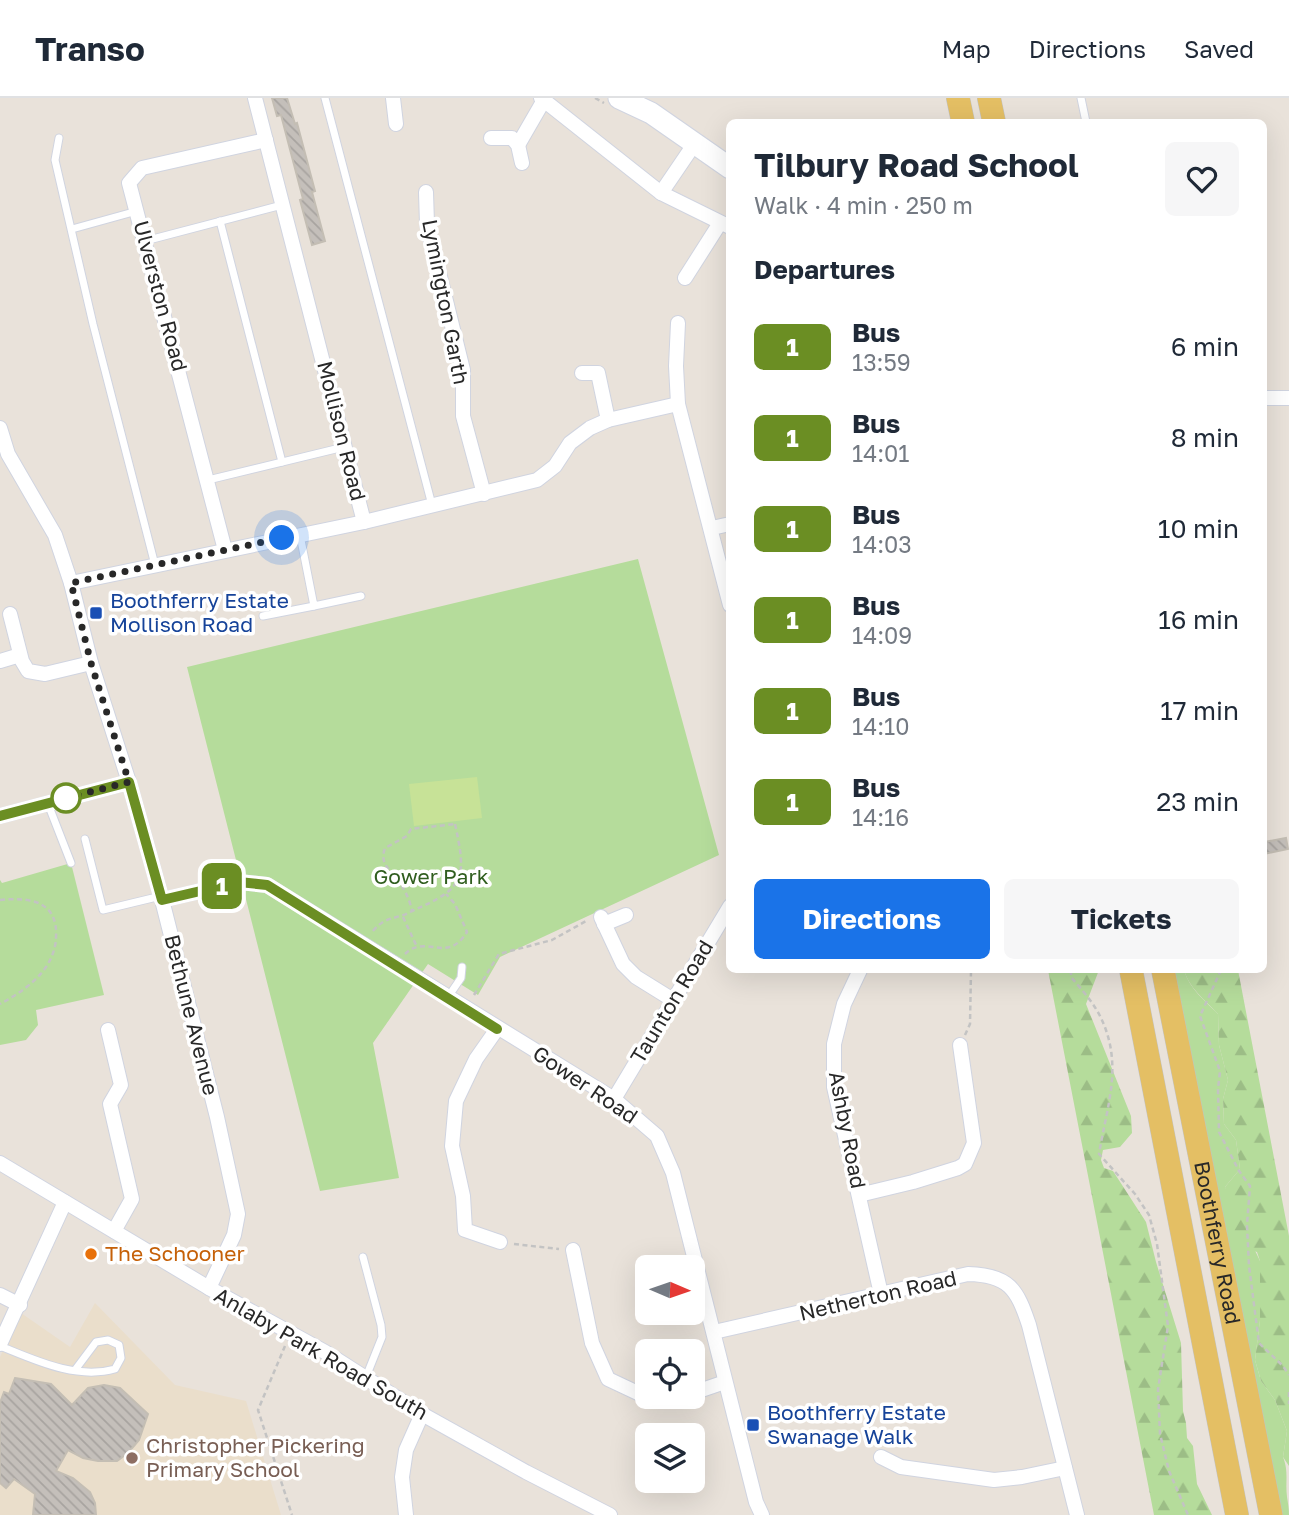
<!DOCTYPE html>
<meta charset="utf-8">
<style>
:root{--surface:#fff;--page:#f6f6f7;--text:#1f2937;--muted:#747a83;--line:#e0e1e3;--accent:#1a73e8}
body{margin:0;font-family:"Golos Text",sans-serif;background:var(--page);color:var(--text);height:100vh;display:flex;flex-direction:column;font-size:26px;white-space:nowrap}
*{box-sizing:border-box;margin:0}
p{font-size:23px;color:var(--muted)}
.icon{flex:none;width:38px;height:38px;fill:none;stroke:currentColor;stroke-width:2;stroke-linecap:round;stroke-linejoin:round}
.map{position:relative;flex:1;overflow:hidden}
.details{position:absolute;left:726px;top:21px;width:541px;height:854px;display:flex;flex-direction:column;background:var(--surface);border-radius:10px;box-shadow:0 7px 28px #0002}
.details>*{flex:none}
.badge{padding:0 14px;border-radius:10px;font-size:24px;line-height:46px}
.needle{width:46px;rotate:92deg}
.fabs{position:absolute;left:635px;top:1157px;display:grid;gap:14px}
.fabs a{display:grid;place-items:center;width:70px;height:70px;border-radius:10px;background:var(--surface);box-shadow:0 7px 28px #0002;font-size:35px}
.you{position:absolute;width:35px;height:35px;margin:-18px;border:5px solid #fff;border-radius:50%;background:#1a73e8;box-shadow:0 0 0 10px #1a73e833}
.map>.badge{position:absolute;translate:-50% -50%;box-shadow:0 0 0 4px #fff}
h2{padding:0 28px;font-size:26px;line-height:63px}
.round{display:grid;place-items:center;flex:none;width:74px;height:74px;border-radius:10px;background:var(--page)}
.summary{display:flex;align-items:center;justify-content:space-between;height:119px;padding:0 28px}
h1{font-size:33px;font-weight:700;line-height:52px}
.primary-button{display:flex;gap:14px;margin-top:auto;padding:14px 28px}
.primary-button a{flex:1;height:80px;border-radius:10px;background:var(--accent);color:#fff;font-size:28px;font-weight:700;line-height:80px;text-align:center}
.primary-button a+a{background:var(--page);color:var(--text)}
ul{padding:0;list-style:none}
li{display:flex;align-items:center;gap:21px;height:91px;padding:0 28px}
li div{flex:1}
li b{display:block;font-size:26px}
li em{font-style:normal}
li .badge{min-width:77px;font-weight:700;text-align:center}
header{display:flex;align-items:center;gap:42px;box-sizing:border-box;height:98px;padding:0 35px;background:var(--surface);border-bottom:2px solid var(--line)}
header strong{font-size:33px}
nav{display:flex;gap:38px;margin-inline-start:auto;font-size:24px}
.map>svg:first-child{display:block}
.education{fill:#eadecb}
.grass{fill:#b5dc9b}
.forest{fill:url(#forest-firs)}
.pitch{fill:#c7e297}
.building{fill:url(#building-back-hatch);stroke:#c4beb4;stroke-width:2}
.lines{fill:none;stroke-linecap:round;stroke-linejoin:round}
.lane-casing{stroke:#d0d4e0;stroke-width:9}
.street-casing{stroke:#d0d4e0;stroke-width:16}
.secondary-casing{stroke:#d0d4e0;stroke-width:23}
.primary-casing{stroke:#c3c3c3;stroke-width:24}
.path{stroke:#c3c3c3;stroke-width:2.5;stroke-dasharray:5 3.5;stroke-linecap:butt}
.lane{stroke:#fff;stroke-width:7}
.street{stroke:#fff;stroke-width:14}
.secondary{stroke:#fff;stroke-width:21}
.primary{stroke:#e4bf64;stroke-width:23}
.line-casing{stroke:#fff;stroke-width:16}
.line{stroke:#6b8e23;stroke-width:10}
.walk{stroke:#282828;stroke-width:7;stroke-dasharray:0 12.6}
.transit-dot{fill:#1a4fb4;stroke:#fff;stroke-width:2.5}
.stop-dot{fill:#fff;stroke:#6b8e23;stroke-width:3.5}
.food-dot{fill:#e8710a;stroke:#fff;stroke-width:2.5}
.education-dot{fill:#8d6e63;stroke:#fff;stroke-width:2.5}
.labels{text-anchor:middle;stroke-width:7;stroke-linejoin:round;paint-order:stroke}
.street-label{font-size:21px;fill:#282828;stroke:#fff}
.transit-label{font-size:21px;fill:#164399;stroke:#fff;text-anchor:start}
.park-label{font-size:21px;fill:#305e1f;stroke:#fff}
.food-label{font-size:21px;fill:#c56008;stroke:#fff;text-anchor:start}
.education-label{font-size:21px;fill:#785e54;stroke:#fff;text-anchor:start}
</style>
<header>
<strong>Transo</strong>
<nav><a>Map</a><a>Directions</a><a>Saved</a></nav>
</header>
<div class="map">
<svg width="1289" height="1417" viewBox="0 0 1289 1417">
<defs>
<pattern id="forest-firs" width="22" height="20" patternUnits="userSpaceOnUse" patternTransform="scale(1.75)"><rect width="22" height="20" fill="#b5dc9b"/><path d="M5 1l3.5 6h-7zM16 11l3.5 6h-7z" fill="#9cbd86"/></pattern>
<pattern id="building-back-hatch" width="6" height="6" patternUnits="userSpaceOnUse" patternTransform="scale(1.75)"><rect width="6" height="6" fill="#c4bfba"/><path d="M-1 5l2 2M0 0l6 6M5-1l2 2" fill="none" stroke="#a8a4a0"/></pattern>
</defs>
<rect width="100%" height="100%" fill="#e9e2da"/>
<path class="education" d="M95 1205 175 1287 246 1303 281 1417H0V1259L21 1215 70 1249Z"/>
<g class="grass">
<path d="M638 461 719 757 500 859 478 897 428 866 373 945 399 1080 320 1093 187 569Z"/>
<path d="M71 765 104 897 36 912 38 927 26 942 0 947V782L2 785Z"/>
<path d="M1174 872H1184C1189 890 1205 903 1218 916L1219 947 1228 982 1223 1001 1224 1026 1236 1042 1240 1071 1225 1089 1260 1163V1222L1255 1262 1261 1283 1275 1302 1287 1333 1283 1359C1289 1374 1285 1384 1287 1399 1288 1405 1289 1411 1289 1417H1282Z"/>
</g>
<g class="forest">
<path d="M1048 872H1099L1086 906 1131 1018 1132 1035 1120 1049 1103 1052 1101 1062 1104 1070 1113 1073 1146 1124 1156 1164 1181 1245 1183 1313 1186 1325 1187 1340 1193 1348 1197 1386 1212 1417H1154Z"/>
<path d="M1184 872H1238L1289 1138V1368L1283 1359 1287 1333 1275 1302 1261 1283 1255 1262 1260 1222V1163L1257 1154 1235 1147 1225 1089 1240 1071 1236 1042 1224 1026 1223 1001 1228 982 1219 947 1218 916C1205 902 1189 890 1184 872Z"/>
</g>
<path class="pitch" d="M477 679 482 720 414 728 409 686Z"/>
<g class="building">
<path d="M272 0H287L295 26 297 25 315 93 312 94 325 143 312 147 300 102 303 101 281 17 277 18Z"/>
<path d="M1286 740 1288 751 1264 756V744Z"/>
<path d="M15 1280 51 1286 72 1307 88 1290 104 1287 120 1290 148 1316 139 1342 128 1355 117 1363H98L83 1360 68 1352 56 1373 73 1380 90 1394 95 1405 96 1417H33L35 1396 14 1381 6 1390 0 1385V1305L4 1294 9 1296Z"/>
</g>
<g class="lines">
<defs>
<g id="lane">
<path d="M325 0 432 407"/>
<path d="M1081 0 1086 24"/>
<path d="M59 40 55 62 93 226 155 467"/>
<path d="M220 123 282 364"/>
<path d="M72 131 137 113"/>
<path d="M145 143 282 107"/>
<path d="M208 382 344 349"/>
<path d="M300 437 314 508 361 498"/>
<path d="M263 518 314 508"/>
<path d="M48 706 71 765"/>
<path d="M85 741 103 812 161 798"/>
<path d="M448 899 461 880 462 869"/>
<path d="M363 1159 381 1227 382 1239 366 1279"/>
<path d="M0 1248C35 1262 76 1282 115 1271L121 1260 119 1247 108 1242 96 1244 75 1272"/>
</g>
<g id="street">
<path d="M393 0 396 26"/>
<path d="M541 0 661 95 730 129"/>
<path d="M491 40H512L518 47 522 65"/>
<path d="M518 47 544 2"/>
<path d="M426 94 427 126 463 272V318L484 396"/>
<path d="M661 95 695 45"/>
<path d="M685 180 720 125"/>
<path d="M678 225 676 268 678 306 730 507"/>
<path d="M582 275H598L608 322"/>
<path d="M1264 300H1289"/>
<path d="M0 330 8 356 55 437 71 485 91 565 129 684 161 798 217 1019 238 1116 234 1137 209 1190"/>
<path d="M364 424 537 382 555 368 570 345 590 330 608 322 678 306"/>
<path d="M712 430 730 426"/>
<path d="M225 452 129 85 142 70 266 42"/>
<path d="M71 485 364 424 255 0"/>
<path d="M10 516 22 563 28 573 45 576 91 565"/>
<path d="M0 563 20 557"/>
<path d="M0 718 129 684"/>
<path d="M162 802 239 784 267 787 614 1001 657 1038 673 1075 756 1404 762 1417"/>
<path d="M601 819 623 866 636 879 673 902"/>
<path d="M604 826 626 817"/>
<path d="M860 872 844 906 834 946V989L881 1196"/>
<path d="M497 931 476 961 456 1003 452 1048 463 1098 465 1132 500 1144"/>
<path d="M108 932 121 987 110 1006 132 1101 114 1133"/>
<path d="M614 1001 730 808"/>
<path d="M0 1065 209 1190 325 1254 422 1316 526 1374 610 1417"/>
<path d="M859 1097 913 1084 958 1070 965 1066 974 1045 960 947"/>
<path d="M573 1152 592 1245 608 1281 642 1297H648"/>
<path d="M0 1197 20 1207"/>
<path d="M714 1234 968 1176C1009 1177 1017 1191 1029 1227L1077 1417"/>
<path d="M0 1246 65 1104"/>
<path d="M693 1295 725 1284"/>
<path d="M881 1359 901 1369 994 1382 1022 1379 1065 1370"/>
<path d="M406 1417 402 1379 406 1352 422 1316"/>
</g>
<path id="secondary" d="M619 0 651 15 730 70"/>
<g id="primary">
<path d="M958 0 963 24"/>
<path d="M989 0 994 24"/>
<path d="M1131 872 1237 1417"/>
<path id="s1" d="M1163 872 1271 1417"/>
</g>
</defs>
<use href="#lane" class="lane-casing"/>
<use href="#street" class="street-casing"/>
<use href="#secondary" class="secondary-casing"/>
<use href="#primary" class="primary-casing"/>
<g class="path">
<path d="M595 0 604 5"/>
<path d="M455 726C467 781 465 790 412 813 410 803 406 794 400 785 391 772 379 767 385 750L407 738 411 731Z"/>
<path d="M0 802C30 799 58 803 56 839 56 849 52 860 46 869 35 885 17 897 0 906"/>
<path d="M403 819 417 849"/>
<path d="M373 833C386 817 397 822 412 813"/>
<path d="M405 856C427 835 446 867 467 834L455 806 446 796"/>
<path d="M1071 872V879C1081 891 1093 904 1100 918 1124 966 1107 1007 1099 1056L1135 1096 1149 1117 1157 1146 1168 1228 1158 1291 1160 1336 1169 1373 1188 1417"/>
<path d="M1221 872 1200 918 1220 973 1218 991 1219 1034 1239 1073 1250 1088 1247 1127 1249 1168 1259 1245 1283 1268 1289 1277"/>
<path d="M474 897 499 856 552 842 588 822"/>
<path d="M965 937 970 926 971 872"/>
<path d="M514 1146 559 1151"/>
<path d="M285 1248 258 1312 292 1417"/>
<path d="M1289 1294V1306"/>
</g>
<use href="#lane" class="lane"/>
<use href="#street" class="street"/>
<use href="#secondary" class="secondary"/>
<use href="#primary" class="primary"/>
</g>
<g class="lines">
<defs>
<path id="line" d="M0 718 129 684 162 802 239 784 267 787 497 931"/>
</defs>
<use href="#line" class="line-casing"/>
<use href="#line" class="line"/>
<path class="walk" d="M66 700 129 684 91 565 71 485 282 440"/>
</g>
<g class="transit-dot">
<rect x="89" y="508" width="14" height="14" rx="3.5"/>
<rect x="746" y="1320" width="14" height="14" rx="3.5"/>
</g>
<circle class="stop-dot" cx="66" cy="700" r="14"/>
<circle class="food-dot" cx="91" cy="1156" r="7"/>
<circle class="education-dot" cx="132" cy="1360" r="7"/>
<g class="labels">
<g class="street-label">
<text transform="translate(160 198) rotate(75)" y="7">Ulverston Road</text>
<text transform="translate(445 204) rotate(79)" y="7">Lymington Garth</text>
<text transform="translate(341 333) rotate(76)" y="7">Mollison Road</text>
<text transform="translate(672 904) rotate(-59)" y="7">Taunton Road</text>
<text transform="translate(191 917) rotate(76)" y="7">Bethune Avenue</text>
<text transform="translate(585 987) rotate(34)" y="7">Gower Road</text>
<text transform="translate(847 1032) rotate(79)" y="7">Ashby Road</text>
<text dy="7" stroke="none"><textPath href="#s1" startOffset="278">Boothferry Road</textPath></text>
<text transform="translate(878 1198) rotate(-13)" y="7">Netherton Road</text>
<text transform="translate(321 1256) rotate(30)" y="7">Anlaby Park Road South</text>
</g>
<g class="transit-label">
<text x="110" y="510">Boothferry Estate<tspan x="110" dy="24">Mollison Road</tspan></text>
<text x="767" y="1322">Boothferry Estate<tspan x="767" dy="24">Swanage Walk</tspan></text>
</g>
<g class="park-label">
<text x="431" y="786">Gower Park</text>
</g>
<g class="food-label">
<text x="105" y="1163">The Schooner</text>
</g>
<g class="education-label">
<text x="146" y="1355">Christopher Pickering<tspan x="146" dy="24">Primary School</tspan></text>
</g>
</g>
</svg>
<div class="fabs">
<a><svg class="needle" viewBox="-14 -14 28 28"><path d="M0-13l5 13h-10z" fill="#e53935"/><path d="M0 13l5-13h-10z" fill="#747a83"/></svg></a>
<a><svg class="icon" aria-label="locate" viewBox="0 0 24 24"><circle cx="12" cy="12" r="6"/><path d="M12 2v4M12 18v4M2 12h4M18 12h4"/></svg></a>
<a><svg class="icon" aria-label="layers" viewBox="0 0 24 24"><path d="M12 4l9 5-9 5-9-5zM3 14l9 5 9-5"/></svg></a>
</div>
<div class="you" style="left:282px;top:440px"></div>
<b class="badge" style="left:222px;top:788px;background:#6b8e23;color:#fff">1</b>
<section class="details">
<div class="summary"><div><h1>Tilbury Road School</h1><p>Walk · 4 min · 250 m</p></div><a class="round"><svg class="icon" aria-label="heart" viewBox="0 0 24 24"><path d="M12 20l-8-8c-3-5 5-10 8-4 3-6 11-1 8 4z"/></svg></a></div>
<h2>Departures</h2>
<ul>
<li><span class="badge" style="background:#6b8e23;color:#fff">1</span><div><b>Bus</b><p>13:59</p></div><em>6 min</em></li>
<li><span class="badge" style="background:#6b8e23;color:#fff">1</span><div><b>Bus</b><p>14:01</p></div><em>8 min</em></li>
<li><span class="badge" style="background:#6b8e23;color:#fff">1</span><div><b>Bus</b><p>14:03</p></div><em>10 min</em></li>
<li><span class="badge" style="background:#6b8e23;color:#fff">1</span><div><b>Bus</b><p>14:09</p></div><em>16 min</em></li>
<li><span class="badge" style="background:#6b8e23;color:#fff">1</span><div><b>Bus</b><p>14:10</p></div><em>17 min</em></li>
<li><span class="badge" style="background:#6b8e23;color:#fff">1</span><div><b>Bus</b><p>14:16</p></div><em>23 min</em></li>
</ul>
<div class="primary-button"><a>Directions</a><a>Tickets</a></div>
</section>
</div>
